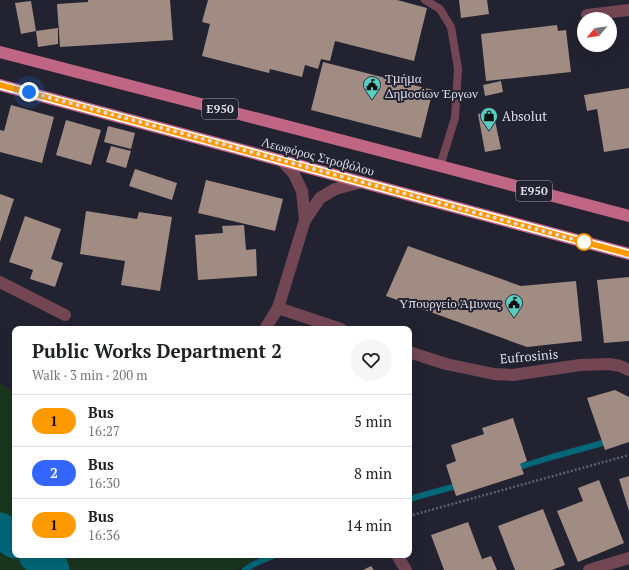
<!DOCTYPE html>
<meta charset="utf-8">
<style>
:root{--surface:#fff;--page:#f6f6f6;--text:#202124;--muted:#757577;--line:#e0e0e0}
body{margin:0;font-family:"PT Serif",serif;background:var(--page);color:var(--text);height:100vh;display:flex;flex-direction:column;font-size:15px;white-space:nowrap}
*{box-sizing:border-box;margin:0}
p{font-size:13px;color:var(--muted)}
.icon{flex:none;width:22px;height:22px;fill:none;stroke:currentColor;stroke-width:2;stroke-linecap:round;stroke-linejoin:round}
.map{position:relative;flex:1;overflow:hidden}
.details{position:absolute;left:12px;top:326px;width:400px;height:232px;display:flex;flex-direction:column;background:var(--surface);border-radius:8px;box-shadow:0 4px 16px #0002}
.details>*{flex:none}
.badge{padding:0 8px;border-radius:13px;font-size:14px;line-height:26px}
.needle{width:26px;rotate:242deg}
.tools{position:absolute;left:577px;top:12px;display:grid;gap:8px}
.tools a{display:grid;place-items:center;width:40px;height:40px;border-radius:50%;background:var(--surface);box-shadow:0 4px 16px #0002;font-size:20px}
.you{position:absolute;width:20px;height:20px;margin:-10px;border:3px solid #fff;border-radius:50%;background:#1a73e8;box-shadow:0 0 0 6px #1a73e833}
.map>.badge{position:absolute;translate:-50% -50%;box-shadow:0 0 0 2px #fff}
.round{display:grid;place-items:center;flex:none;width:42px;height:42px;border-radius:21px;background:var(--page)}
.headline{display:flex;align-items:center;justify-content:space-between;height:68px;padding:0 20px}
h1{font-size:19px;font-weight:700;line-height:30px}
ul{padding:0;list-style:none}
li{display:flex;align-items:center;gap:12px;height:52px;padding:0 20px;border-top:1px solid var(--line)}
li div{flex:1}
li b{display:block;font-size:15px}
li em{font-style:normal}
li .badge{min-width:44px;font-weight:700;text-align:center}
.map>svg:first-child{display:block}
.green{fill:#1a361f}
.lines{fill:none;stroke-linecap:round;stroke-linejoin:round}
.stream{stroke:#026778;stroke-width:6}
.river{stroke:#026778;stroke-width:35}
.building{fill:#a08c83}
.path{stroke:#605f6d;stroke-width:2.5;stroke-dasharray:2 2;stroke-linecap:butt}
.lane{stroke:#734654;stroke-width:8}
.street{stroke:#734654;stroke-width:12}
.primary{stroke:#c06583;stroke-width:12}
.line-casing{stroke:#fff;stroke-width:9}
.line{stroke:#f90;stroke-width:6}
.walk{stroke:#dddde7;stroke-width:4;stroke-dasharray:0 7.2}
.stop-dot{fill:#fff;stroke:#f90;stroke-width:2}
.labels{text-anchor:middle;stroke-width:4;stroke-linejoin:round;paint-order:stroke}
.shield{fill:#232231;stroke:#a5a5b0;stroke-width:1}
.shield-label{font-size:12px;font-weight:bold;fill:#dddde7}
.poi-label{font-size:13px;fill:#dddde7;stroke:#232231;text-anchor:start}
.street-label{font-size:13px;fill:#dddde7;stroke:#232231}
</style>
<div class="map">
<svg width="629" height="570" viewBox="0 0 629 570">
<rect width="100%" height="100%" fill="#232231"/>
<path class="green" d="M0 384 15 391V555H261L237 570H0Z"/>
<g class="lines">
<g class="stream">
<path d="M513 469 552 457 610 441"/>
<path d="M409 499 460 485"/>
<path d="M245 570 252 565 275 555"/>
</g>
<g class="river">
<path d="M0 530 15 541"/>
<path d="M36 555 49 564 52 570"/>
</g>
</g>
<g class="building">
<path d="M88 0H170L173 40 60 47 57 4 88 2Z"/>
<path d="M208 0H397L427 8 414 61 335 41 330 61 321 59 318 69 305 65 302 77 270 69 269 73 202 56 210 24 202 22Z"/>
<path d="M459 0H487L489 14 461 18Z"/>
<path d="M31 1 36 31 21 34 15 3Z"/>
<path d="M557 25 558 31 566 30 571 72 486 81 481 34Z"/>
<path d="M58 28V44L38 47 36 31Z"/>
<path d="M323 62 433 90 421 138 311 110Z"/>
<path d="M501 81 503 92 485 96 483 85Z"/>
<path d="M629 88V148L604 152 597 109 587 111 584 95Z"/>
<path d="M11 105 54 117 42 163 0 152V130L4 131Z"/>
<path d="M493 111 501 149 485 152 478 114Z"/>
<path d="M66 120 101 130 91 165 56 155Z"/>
<path d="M108 126 135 133 131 149 104 142Z"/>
<path d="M111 146 131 151 126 168 106 162Z"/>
<path d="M135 169 177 183 172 200 129 186Z"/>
<path d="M206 180 283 199 275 231 198 213Z"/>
<path d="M0 194 14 199 0 242Z"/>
<path d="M86 211 137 219 139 212 172 217 160 291 121 285 125 261 80 254Z"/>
<path d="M25 216 61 229 51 259 63 263 55 287 30 279 33 270 9 262Z"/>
<path d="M244 225 246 250 256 249 257 276 198 280 195 235 223 233 222 226Z"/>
<path d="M408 246 521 286 576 281 582 341 527 347 386 296Z"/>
<path d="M629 277V341L604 343 597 280Z"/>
<path d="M615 390 629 397V442L605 450 587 398Z"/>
<path d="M513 418 527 461 520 464 524 474 456 496 446 465 456 461 451 445 484 434 482 428Z"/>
<path d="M629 476V511L619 479Z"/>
<path d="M599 480 624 543 578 562 557 511 583 501 578 488Z"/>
<path d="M543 509 565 565 552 570H515L498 526Z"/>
<path d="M468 522 482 559 491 556 497 570H444L431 535Z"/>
<path d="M371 566 374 570H363Z"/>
</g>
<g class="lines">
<path class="path" d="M409 516 629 455"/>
<path class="lane" d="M425 0 440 9 451 27 458 69 455 118 440 166"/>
<g class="street">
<path d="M587 15 629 10"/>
<path d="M281 160 294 174 302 191 305 220"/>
<path d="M0 282 65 315"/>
<path d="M278 308 341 329"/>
<path d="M265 329 278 308 305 220 320 198 335 189 362 182"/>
<path d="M409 352 446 364 494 374 513 375 580 365 610 364 620 366 629 370"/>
<path d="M397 555 406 570"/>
<path d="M589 570 629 558"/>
</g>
<g class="primary">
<path d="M0 52 440 166 629 216"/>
<path d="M0 85 629 254"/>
</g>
</g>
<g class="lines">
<defs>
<path id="line" d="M0 85 629 254"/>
</defs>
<use href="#line" class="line-casing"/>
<use href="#line" class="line"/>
<path class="walk" d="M29 92 584 242"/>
</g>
<defs>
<symbol id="civic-pin" viewBox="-11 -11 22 30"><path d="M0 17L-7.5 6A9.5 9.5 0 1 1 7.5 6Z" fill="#58cec0" stroke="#232231"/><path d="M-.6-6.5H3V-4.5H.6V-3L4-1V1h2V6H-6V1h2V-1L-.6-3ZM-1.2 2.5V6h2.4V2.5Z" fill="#111"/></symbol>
<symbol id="shop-pin" viewBox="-11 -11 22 30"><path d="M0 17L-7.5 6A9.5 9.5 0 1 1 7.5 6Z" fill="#58cec0" stroke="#232231"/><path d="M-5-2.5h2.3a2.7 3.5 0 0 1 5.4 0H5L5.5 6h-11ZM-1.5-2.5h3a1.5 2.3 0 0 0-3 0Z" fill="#111"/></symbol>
</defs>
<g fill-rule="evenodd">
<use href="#civic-pin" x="362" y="75" width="20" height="27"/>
<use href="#shop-pin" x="479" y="106" width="20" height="27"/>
<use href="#civic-pin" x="504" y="293" width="20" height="27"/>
</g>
<circle class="stop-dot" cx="584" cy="242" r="8"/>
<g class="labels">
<g class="shield">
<rect x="202" y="99" width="36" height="20" rx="3"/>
<rect x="516" y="181" width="36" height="20" rx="3"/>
</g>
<g class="shield-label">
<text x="220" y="113">E950</text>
<text x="534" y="195">E950</text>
</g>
<g class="poi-label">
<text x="385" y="83">Τμήμα<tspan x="385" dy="15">Δημοσίων Έργων</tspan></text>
<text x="502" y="121">Absolut</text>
<text x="501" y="308" text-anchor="end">Υπουργείο Άμυνας</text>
</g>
<g class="street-label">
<text transform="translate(318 156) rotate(15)" y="5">Λεωφόρος Στροβόλου</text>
<text transform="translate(529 356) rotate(-5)" y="5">Eufrosinis</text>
</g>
</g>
</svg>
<div class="tools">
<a><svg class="needle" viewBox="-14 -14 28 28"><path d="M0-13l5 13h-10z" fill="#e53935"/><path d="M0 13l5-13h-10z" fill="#757577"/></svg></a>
</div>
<div class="you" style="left:29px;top:92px"></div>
<section class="details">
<div class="headline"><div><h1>Public Works Department 2</h1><p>Walk · 3 min · 200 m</p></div><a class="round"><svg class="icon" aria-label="heart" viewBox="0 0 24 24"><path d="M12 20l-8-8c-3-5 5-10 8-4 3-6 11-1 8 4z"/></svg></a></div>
<ul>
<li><span class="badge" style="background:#f90;color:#111">1</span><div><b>Bus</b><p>16:27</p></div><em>5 min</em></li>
<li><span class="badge" style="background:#36f;color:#fff">2</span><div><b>Bus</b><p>16:30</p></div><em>8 min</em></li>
<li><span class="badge" style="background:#f90;color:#111">1</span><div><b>Bus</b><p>16:36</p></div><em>14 min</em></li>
</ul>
</section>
</div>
